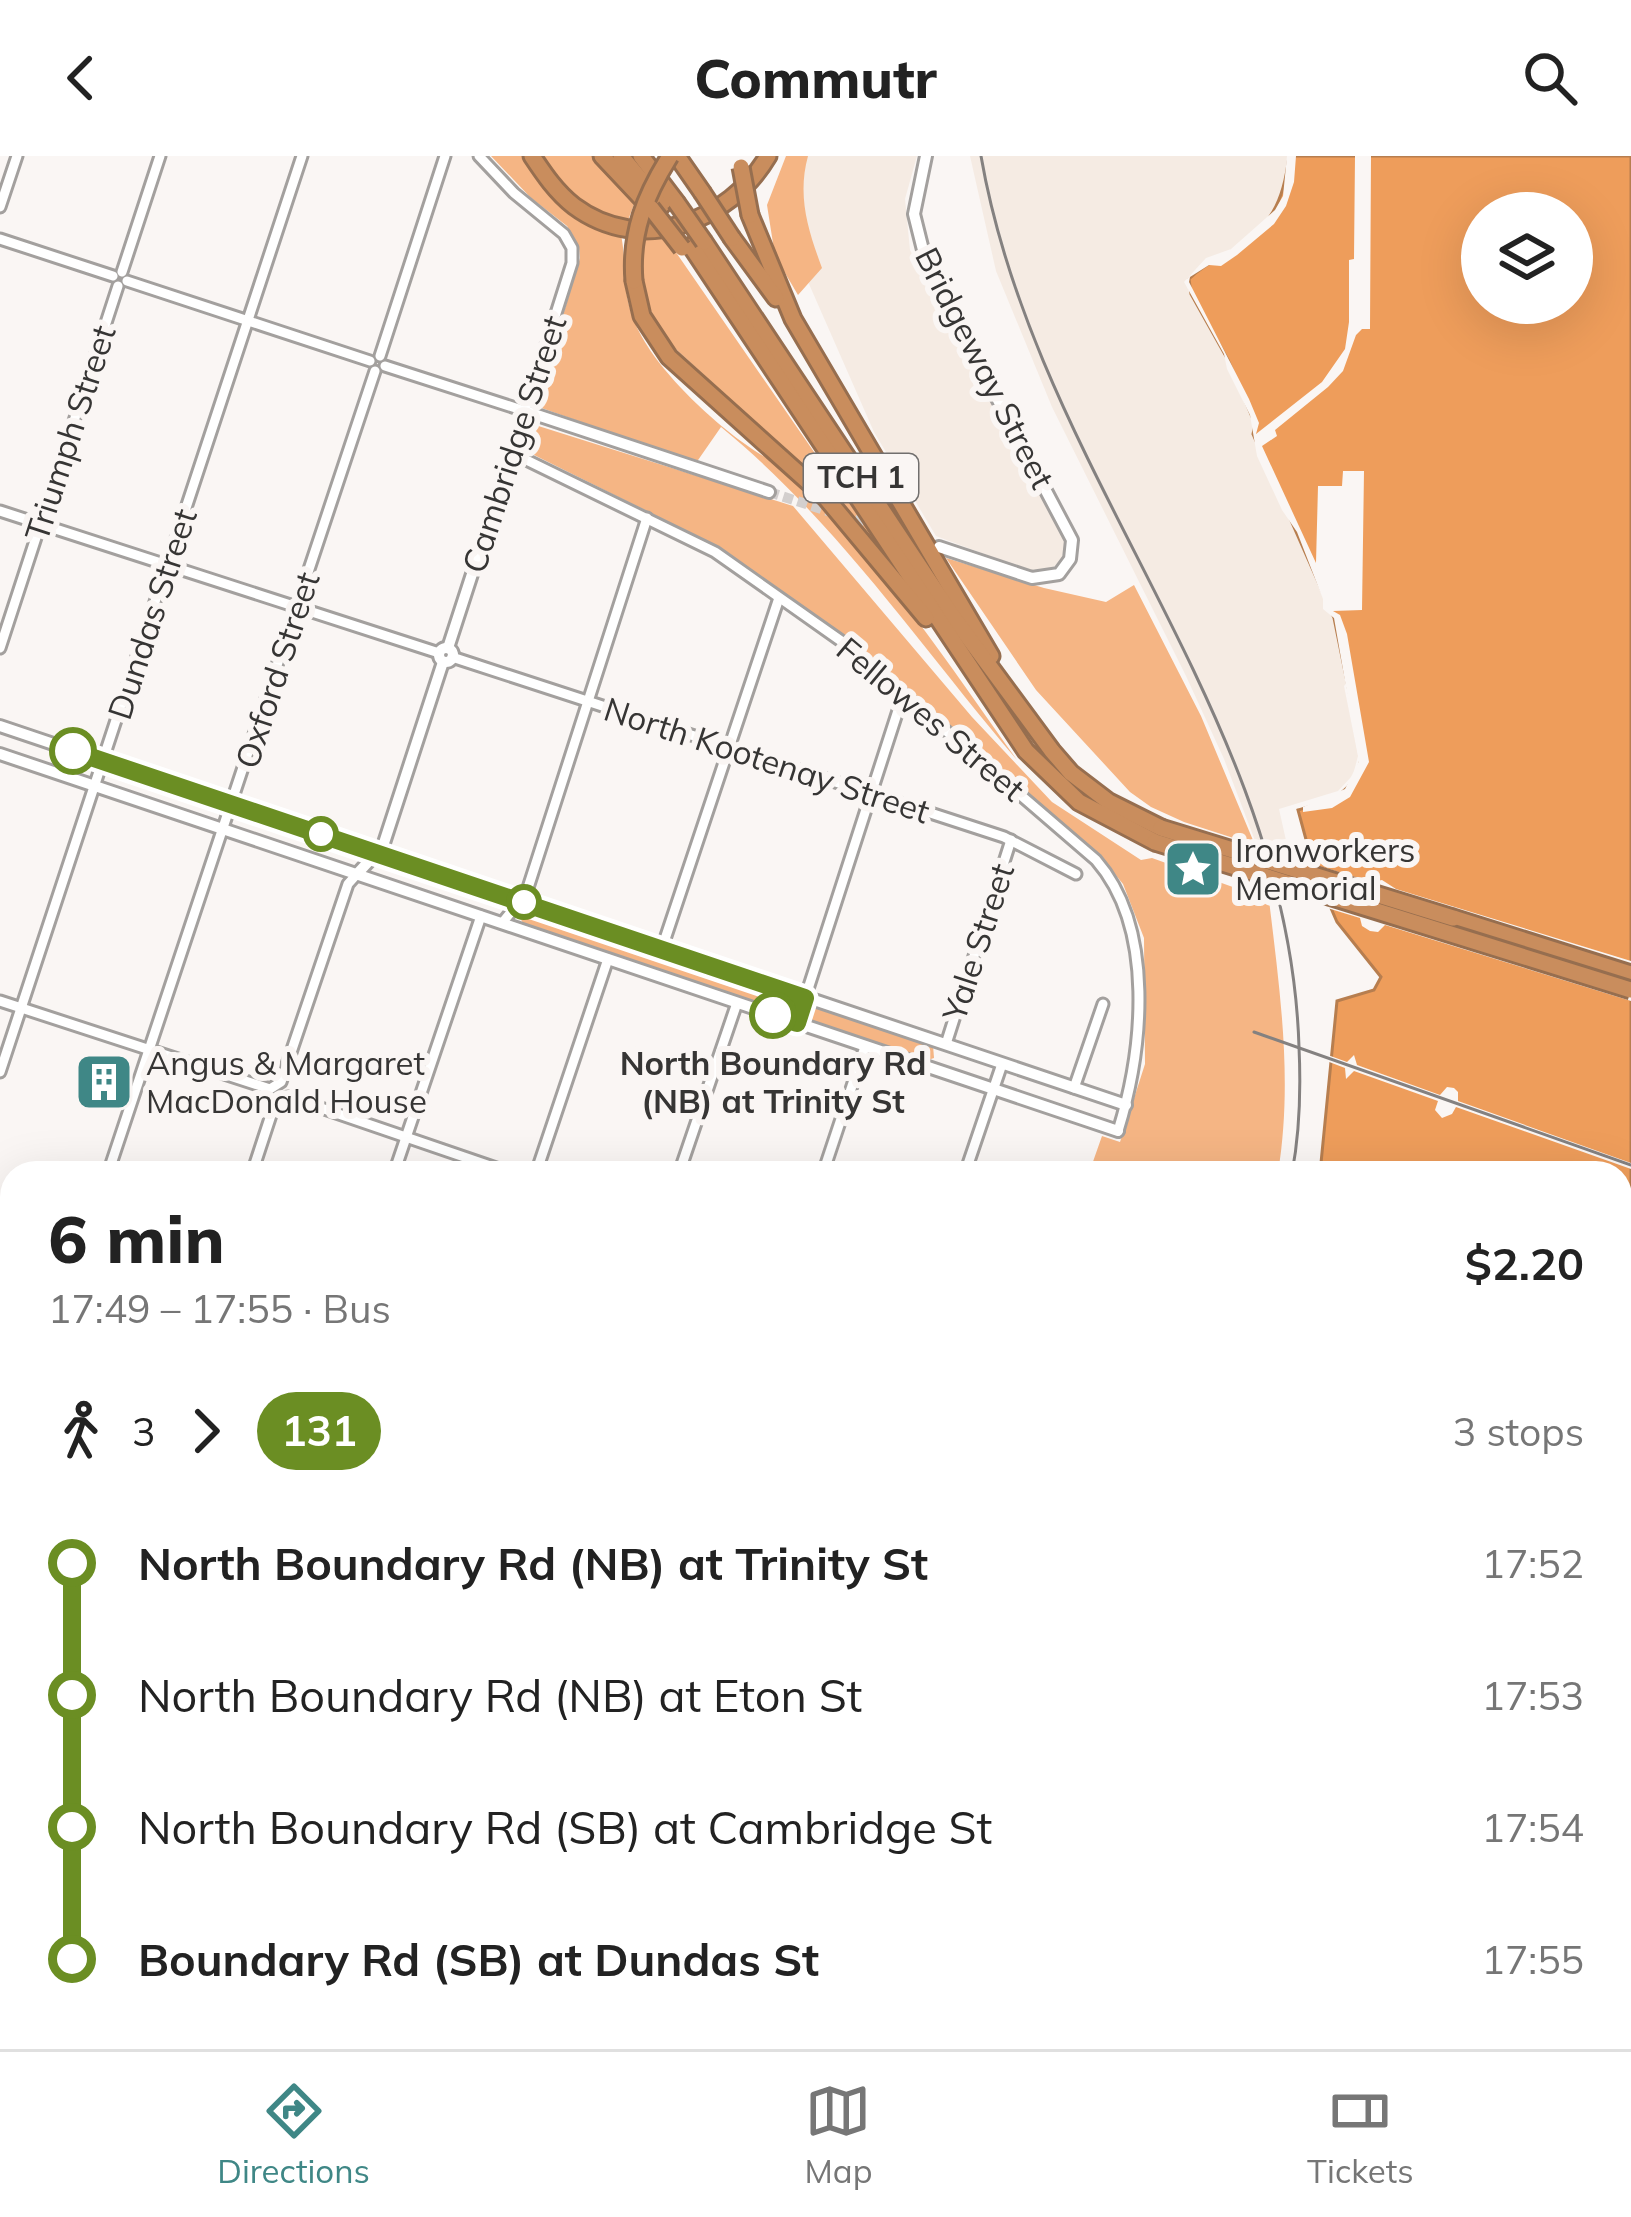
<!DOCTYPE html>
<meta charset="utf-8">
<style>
:root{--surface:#fff;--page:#f2f2f2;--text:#222;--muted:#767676;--line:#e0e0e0;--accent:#3f8786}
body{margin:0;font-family:Mulish,sans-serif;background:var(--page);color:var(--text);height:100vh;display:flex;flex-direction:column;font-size:45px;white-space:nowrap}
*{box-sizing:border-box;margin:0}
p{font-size:39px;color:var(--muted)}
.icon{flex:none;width:66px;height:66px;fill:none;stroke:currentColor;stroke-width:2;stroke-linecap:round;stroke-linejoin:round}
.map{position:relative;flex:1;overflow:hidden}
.drawer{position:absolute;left:0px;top:1005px;width:1632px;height:888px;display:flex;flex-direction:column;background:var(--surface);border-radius:36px 36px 0 0;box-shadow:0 12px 48px #0002}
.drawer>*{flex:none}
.badge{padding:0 24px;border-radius:39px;font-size:42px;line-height:78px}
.buttons{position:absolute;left:1461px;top:36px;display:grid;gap:24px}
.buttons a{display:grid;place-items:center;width:132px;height:132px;border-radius:50%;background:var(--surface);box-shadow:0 12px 48px #0002;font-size:60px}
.map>.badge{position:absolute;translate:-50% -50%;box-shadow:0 0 0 6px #fff}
.legs{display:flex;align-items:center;gap:18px;height:132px;padding:0 48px;font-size:39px}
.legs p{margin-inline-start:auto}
.headline{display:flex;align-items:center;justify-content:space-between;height:204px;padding:0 48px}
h1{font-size:66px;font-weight:800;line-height:90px}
ul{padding:0 48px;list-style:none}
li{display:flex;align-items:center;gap:42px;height:132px;font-size:45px}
li i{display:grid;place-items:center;width:18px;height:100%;margin:0 15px;background:currentColor}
li i::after{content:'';width:30px;height:30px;margin:-15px;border:9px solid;border-radius:50%;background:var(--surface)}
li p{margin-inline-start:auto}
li:first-child i{background:linear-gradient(#0000 50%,currentColor 0)}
li:last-child i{background:linear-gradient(currentColor 50%,#0000 0)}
header{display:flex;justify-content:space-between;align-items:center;height:156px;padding:0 48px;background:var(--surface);font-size:54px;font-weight:800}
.tabs{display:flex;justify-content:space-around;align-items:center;height:168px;border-top:3px solid var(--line);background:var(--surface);font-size:33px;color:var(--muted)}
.tabs a{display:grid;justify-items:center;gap:6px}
.tabs .current{color:var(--accent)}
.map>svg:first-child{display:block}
.built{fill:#f5ebe3}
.green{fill:#f5b584}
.water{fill:#ee9d5b;stroke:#b77e4f;stroke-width:3;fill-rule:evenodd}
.pier{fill:#faf6f4}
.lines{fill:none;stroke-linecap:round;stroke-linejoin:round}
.tertiary-tunnel{stroke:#d3cfce;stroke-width:10;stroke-dasharray:10 5;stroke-linecap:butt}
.minor-casing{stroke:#a3a09e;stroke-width:15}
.tertiary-casing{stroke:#a3a09e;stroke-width:16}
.motorway-casing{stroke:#966e4f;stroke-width:21}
.minor{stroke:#fff;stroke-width:9}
.tertiary{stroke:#fff;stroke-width:10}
.motorway{stroke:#c98d5d;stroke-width:15}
.rail{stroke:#848180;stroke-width:3}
.motorway-bridge-casing{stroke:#966e4f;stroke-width:21;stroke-linecap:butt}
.motorway-bridge{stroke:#c98d5d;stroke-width:15}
.line-1-casing{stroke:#fff;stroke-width:27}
.line-1{stroke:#6b8e23;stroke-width:18}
.stop-1-dot{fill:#fff;stroke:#6b8e23;stroke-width:6}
.labels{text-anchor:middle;stroke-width:12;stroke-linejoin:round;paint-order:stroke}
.shield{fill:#faf6f4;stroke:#716f6e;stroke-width:3}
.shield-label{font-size:30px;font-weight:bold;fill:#363534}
.street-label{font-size:33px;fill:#363534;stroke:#faf6f4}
.poi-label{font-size:33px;fill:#363534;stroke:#faf6f4;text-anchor:start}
.stop-label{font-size:33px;font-weight:bold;fill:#363534;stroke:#faf6f4}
</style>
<header><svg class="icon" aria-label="back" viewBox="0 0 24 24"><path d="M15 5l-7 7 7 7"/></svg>Commutr<svg class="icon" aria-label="search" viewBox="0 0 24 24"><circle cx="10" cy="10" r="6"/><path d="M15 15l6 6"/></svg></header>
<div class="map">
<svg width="1631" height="1893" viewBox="0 0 1631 1893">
<rect width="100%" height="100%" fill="#faf6f4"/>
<g class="built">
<path d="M799 0H917L905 43 910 94 1065 379 1062 404 1050 414 1032 416 936 380 874 276 780 62Z"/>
<path d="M970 0H1289L1285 37 1276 54 1198 147 1255 265 1334 462 1348 526 1344 530 1358 600 1353 619 1338 635 1279 653 1289 698 1257 690 1224 603 1186 520 1052 251 996 115Z"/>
</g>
<g class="green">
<path d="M491 0H525L621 79C627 107 621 127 632 159 647 205 706 260 745 288 757 297 771 304 783 313 804 331 823 351 841 371 906 443 960 524 1017 604 920 490 837 366 721 271L696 307 536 250 580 102 579 91 567 70 531 42Z"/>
<path d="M539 0H592L598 10 636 43 627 67C587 55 562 34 539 0Z"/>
<path d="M786 0H808C797 40 808 74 822 112L798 139 775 100 767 49Z"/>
<path d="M664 79 879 390 877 392 814 320 667 185C645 152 639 121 642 82Z"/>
<path d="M532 268 793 350 972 561 1052 646 1141 704 1152 702 1269 744C1280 836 1293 925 1278 1017H1089L1102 980 1120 986 1145 908 1144 782 1123 728 1105 706 827 469 715 389 528 296 525 289Z"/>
<path d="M946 402 1044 432 1106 446 1134 429 1201 560 1255 689 1184 666 1151 651 1130 636 1036 534Z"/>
<path d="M525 752 789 841 792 852 785 856 524 769 518 758Z"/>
<path d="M809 850 933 889 934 902 928 904 813 866 806 858Z"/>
<path d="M612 1881H942L935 1893H610Z"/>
</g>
<path class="water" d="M1289 0H1631V1893H967L978 1881H1620V1017H1320L1337 845 1374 834 1381 821 1337 766 1314 713 1298 654C1334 643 1354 639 1362 599L1334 462 1253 278 1255 268 1228 204 1191 138 1189 123C1202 110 1214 105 1230 96 1271 72 1284 45 1289 0ZM1482 57H1572V147H1482Z"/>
<g class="pier">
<path d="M1287 0H1296L1294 26 1286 50 1274 68 1237 99 1221 110 1209 109 1190 121 1189 126 1249 243 1259 267 1256 278 1322 226 1345 193 1349 166V104L1354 103 1355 0H1371L1370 173H1362L1356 179 1343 215 1328 231 1275 274 1277 280 1262 290 1316 407 1318 330H1342L1343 315H1364L1362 454 1333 455 1340 459 1347 478 1369 606 1350 641 1332 652 1303 656V651L1345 633 1359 605 1334 462 1323 453V443L1297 376 1282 354 1257 300 1250 259 1227 213 1224 198 1184 126 1206 102 1231 93 1275 54 1283 40Z"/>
<path d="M1306 706 1372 726 1382 724 1396 733 1631 805V845L1385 769 1378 776 1370 775 1362 770 1360 762 1324 751Z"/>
<path d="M1325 898 1347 906 1354 899 1357 909 1440 939 1447 931 1454 932 1458 936V945L1631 1007V1013L1456 951 1452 958 1442 962 1435 954 1438 945 1354 915 1346 923 1345 912 1324 904Z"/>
</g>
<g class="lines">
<path class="tertiary-tunnel" d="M769 336 880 372"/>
<defs>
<g id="minor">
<path d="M0 51 17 0"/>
<path d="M0 83 113 120"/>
<path d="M122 116 160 0"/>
<path d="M127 125 370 205"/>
<path d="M380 200 445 0"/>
<path d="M385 210 525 255 572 107V92L564 78 514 37 479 0"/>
<path d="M512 297 715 396 844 487 1096 704C1156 773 1143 894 1118 975"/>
<path d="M0 355 439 497"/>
<path d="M0 492 118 130"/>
<path d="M452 501 1004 681 1076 718"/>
<path d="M502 767 526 738 647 362"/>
<path d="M662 792 779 442"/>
<path d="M0 845 270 933 281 926 348 728 357 718"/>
<path d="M797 867 903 539"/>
<path d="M946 888 1011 684"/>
<path d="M0 916 302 0"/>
<path d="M1074 932 1103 848"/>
<path d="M108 1017 375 215"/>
<path d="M252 1017 274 950 282 942 289 941 511 1017"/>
<path d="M394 1017 481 760"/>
<path d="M536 1017 608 803"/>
<path d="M679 1017 737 847"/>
<path d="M823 1017 865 891"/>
<path d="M965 1017 1002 908"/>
<path d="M0 1088 12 1092"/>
<path d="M0 1335 12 1301"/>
<path d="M0 1759 12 1723"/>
<path d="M0 1839 12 1844"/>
<path d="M125 1881 159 1893"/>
<path d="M98 1893 102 1881"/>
<path d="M241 1893 245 1881"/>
<path d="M384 1893 388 1881"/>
<path d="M526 1893 530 1881"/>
</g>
<g id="tertiary">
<path d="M926 0 914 58 927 110 1072 384 1070 403 1059 418 1032 422 939 391"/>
<path d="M448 492 525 255 769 336"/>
<circle cx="446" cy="499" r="7"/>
<path d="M0 570 1126 949"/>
<path d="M0 598 1118 975"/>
<path d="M357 718 383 690 443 506"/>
<path d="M0 1552 12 1556"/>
</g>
<g id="motorway">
<path d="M532 0C544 18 556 36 574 50 641 100 729 66 768 0"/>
<path d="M602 0 651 52"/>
<path d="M621 0 662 49"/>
<path d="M641 0 676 46"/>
<path d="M677 0 702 36"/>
<path d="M750 59 793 163 991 500"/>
<path d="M732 82 776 142"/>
<path d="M704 86 951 458 1052 595 1071 617 1109 646 1161 672"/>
<path d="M691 90 1026 595 1079 646 1155 686"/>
<path d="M634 125 642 160 669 201 826 342 926 462"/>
<path d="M1453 762 1631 818"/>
</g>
</defs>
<use href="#minor" class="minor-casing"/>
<use href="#tertiary" class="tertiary-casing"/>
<use href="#motorway" class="motorway-casing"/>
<use href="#minor" class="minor"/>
<use href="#tertiary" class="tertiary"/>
<use href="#motorway" class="motorway"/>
<g class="rail">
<path d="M981 0C1036 318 1289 558 1299 891 1301 934 1300 975 1292 1017"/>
<path d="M1254 876 1631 1009"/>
<path d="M945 1893 951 1881"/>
</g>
<defs>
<g id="motorway-bridge">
<path d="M741 11 750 59"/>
<path d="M702 36 732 82"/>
<path d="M676 46 704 86"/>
<path d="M651 52 682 92"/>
<path d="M634 125C630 77 645 40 670 0"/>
<path d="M1161 672 1453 762"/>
<path d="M1155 686 1631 834"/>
</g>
</defs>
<use href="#motorway-bridge" class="motorway-bridge-casing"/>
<use href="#motorway-bridge" class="motorway-bridge"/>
</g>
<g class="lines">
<defs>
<path id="line-1" d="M73 595 805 842 797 867 773 859"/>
</defs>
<use href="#line-1" class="line-1-casing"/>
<use href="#line-1" class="line-1"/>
</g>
<defs>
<symbol id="sight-square" viewBox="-11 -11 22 22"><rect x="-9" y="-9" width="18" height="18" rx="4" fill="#3f8786" stroke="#faf6f4"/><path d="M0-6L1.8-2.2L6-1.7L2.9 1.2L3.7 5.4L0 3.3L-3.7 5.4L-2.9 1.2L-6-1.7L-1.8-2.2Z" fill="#fff"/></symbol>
<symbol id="building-square" viewBox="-11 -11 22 22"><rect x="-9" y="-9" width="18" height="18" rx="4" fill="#3f8786" stroke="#faf6f4"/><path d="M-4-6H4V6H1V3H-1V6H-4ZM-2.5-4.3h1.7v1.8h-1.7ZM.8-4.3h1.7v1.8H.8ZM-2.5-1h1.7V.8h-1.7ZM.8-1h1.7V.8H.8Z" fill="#fff"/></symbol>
</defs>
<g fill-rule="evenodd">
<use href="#sight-square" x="1160" y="680" width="66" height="66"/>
<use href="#building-square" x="71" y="893" width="66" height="66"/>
</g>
<g class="stop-1-dot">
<circle cx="73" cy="595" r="21"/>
<circle cx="321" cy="678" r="15"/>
<circle cx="524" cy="746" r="15"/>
<circle cx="773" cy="859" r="21"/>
</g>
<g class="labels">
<rect class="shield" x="804" y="298" width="114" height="48" rx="9"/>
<g class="shield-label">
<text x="861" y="332">TCH 1</text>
</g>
<g class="street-label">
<text transform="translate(985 212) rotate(63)" y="12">Bridgeway Street</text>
<text transform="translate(70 277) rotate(-72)" y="12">Triumph Street</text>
<text transform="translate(514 288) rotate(-72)" y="12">Cambridge Street</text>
<text transform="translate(152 458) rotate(-72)" y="12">Dundas Street</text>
<text transform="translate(277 514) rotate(-72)" y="12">Oxford Street</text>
<text transform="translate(931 563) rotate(40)" y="12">Fellowes Street</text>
<text transform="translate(767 604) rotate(18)" y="12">North Kootenay Street</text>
<text transform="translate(978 786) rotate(-72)" y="12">Yale Street</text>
</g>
<g class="poi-label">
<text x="1235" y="706">Ironworkers<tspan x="1235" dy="38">Memorial</tspan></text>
<text x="146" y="919">Angus &amp; Margaret<tspan x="146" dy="38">MacDonald House</tspan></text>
</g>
<g class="stop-label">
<text x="773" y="919">North Boundary Rd<tspan x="773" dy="38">(NB) at Trinity St</tspan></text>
</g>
</g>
</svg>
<div class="buttons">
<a><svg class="icon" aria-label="layers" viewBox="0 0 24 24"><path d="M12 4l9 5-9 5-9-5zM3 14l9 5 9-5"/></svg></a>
</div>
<section class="drawer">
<div class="headline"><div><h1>6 min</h1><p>17:49 – 17:55 · Bus</p></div><b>$2.20</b></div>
<div class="legs"><svg class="icon" aria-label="walk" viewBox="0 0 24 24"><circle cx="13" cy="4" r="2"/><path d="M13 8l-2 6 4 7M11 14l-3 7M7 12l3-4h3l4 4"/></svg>3<svg class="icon" aria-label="forward" viewBox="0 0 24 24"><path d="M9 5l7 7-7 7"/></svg><b class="badge" style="background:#6b8e23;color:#fff">131</b><p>3 stops</p></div>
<ul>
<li><i style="color:#6b8e23"></i><b>North Boundary Rd (NB) at Trinity St</b><p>17:52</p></li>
<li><i style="color:#6b8e23"></i><span>North Boundary Rd (NB) at Eton St</span><p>17:53</p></li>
<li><i style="color:#6b8e23"></i><span>North Boundary Rd (SB) at Cambridge St</span><p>17:54</p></li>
<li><i style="color:#6b8e23"></i><b>Boundary Rd (SB) at Dundas St</b><p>17:55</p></li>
</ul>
</section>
</div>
<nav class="tabs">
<a class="current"><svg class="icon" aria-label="directions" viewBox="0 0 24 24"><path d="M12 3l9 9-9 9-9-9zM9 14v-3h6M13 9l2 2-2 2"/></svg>Directions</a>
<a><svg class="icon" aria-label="map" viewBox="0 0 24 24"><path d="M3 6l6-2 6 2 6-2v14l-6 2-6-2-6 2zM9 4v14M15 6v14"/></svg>Map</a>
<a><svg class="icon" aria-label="tickets" viewBox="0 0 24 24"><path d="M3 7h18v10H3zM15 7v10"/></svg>Tickets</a>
</nav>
